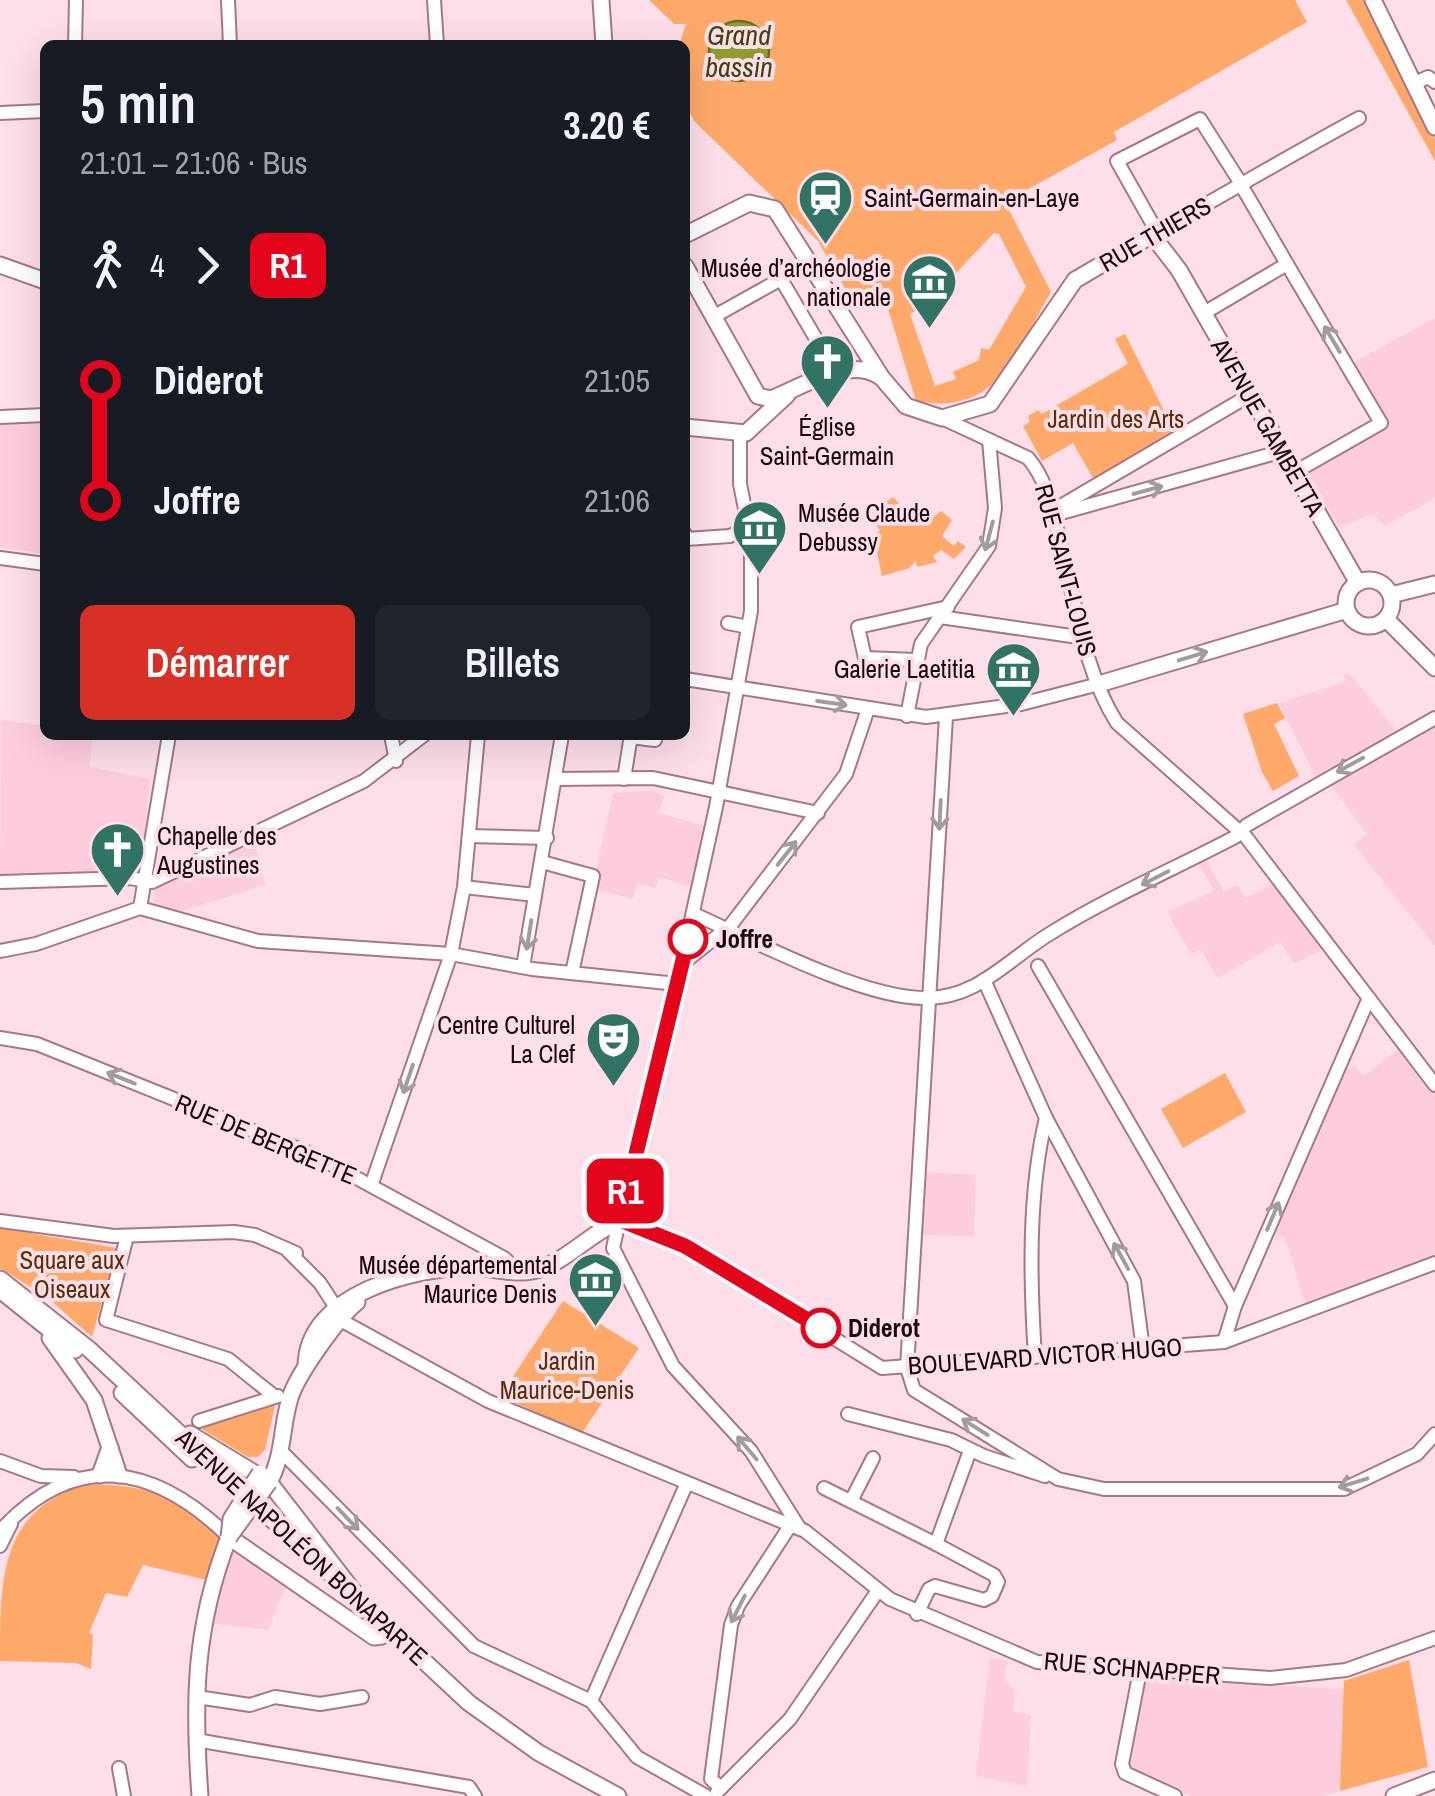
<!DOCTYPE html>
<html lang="fr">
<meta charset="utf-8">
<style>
:root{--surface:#171b24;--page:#20242c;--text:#f1f3f6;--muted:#9ea1a6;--accent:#d93025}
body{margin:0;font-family:"Archivo Narrow",sans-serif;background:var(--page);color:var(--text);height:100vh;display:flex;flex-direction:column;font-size:38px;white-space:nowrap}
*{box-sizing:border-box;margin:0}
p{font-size:32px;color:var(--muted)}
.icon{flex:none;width:55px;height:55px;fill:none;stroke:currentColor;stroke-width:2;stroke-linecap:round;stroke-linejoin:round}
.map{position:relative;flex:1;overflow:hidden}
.side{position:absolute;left:40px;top:40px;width:650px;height:700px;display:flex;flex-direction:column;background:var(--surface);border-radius:15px;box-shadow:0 10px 40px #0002}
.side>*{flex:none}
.badge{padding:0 20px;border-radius:15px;font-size:35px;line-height:65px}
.map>.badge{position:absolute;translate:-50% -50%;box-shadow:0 0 0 5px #fff}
.legs{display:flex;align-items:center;gap:15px;height:110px;padding:0 40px;font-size:32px}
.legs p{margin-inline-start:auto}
.head{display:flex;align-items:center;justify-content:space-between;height:170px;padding:0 40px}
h1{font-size:55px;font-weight:600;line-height:75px}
.button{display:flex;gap:20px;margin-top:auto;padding:20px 40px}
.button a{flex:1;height:115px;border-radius:15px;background:var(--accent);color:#fff;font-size:40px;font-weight:600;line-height:115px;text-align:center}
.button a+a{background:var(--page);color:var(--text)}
ul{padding:0 40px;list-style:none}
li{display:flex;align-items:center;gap:35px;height:120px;font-size:38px}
li i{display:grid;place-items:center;width:15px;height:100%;margin:0 12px;background:currentColor}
li i::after{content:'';width:25px;height:25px;margin:-12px;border:8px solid;border-radius:50%;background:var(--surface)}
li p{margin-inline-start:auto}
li:first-child i{background:linear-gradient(#0000 50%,currentColor 0)}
li:last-child i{background:linear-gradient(currentColor 50%,#0000 0)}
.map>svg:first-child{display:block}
.built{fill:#fecddd}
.green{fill:#fea96a;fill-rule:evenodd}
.water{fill:#8e9b2f;stroke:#6b6f25;stroke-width:2.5}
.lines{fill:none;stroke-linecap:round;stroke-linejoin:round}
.minor-casing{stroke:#a77788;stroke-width:16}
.major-casing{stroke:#a77788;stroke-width:19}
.minor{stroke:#fff;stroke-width:12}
.major{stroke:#fff;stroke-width:15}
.major-bridge-casing{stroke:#a77788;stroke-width:19;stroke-linecap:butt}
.major-bridge{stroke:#fff;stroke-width:15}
.oneway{stroke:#a39c9f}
.line-1-casing{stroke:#fff;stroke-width:22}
.line-1{stroke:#e3051c;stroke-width:15}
.stop-1-dot{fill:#fff;stroke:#e3051c;stroke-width:5}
.labels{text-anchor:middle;stroke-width:8;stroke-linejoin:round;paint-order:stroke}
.poi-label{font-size:25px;fill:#18080e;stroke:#fedee8;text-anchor:end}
.street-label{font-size:25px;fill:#18080e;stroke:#fedee8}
.park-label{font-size:25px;fill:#572e08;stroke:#fedee8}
.stop-label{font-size:25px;font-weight:bold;fill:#18080e;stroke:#fedee8;text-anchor:start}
.water-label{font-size:28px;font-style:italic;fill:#3e450c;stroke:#fedee8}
</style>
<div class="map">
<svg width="1435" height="1796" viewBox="0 0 1435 1796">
<rect width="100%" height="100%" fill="#fedee8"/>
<g class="built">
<path d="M1435 318V498L1385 526 1373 514 1339 527 1305 471 1384 425 1350 364Z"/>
<path d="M45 421V554L0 547V423Z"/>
<path d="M1349 673 1397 732 1316 778 1279 703 1345 682 1344 675Z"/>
<path d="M1 720 45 726V735L92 741 90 767 150 779 145 824 153 827 141 871 0 874Z"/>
<path d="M1435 726V946L1354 845 1367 834 1331 785Z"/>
<path d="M653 790 664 796 659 813 705 826 692 887 659 877 655 888 637 883 633 899 592 888 613 793Z"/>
<path d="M253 836 265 885 182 911 155 909 154 890Z"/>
<path d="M1206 860 1224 892 1237 885 1246 898 1275 883 1325 948 1294 964 1280 942 1218 978 1201 950 1191 954 1167 912 1214 891 1199 864Z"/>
<path d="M1399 1049 1435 1093V1254L1306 1305 1285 1238 1272 1234 1344 1067 1352 1070 1354 1065 1363 1076Z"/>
<path d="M924 1172 976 1175 974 1236 920 1235Z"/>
<path d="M243 1549 285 1588 268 1630 210 1623 234 1551Z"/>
<path d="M990 1658 1008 1661 1004 1680 1015 1691 1013 1711 1031 1716 1027 1786 976 1776Z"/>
<path d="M1146 1679 1344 1689 1340 1791 1322 1796H1191L1132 1770 1127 1761Z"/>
</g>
<g class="green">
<path d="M649 0H1295L1307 22 1114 132 1117 140 1005 202 1051 292C1015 352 999 417 916 401L888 309 867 307 859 294 851 299 818 241 695 122 685 104V45H679L686 24H674ZM994 233 999 234 1026 287 989 350 981 348 979 360 953 372 956 379 935 386 910 314 928 303Z"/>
<path d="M1346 0H1367L1435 139V161Z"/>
<path d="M1125 334 1175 432 1094 480 1073 443 1042 461 1023 426 1030 422 1028 416 1038 410 1042 414 1128 364 1115 339Z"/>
<path d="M893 497 907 512 928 510 929 521 941 511 952 520 942 536 954 546 958 541 966 547 954 559 941 550 933 556 937 562 918 567 915 561 910 568 882 576 873 534 880 531 870 513Z"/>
<path d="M1277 703 1285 718 1274 724 1299 776 1273 791 1262 772 1243 714Z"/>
<path d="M1225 1073 1246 1112 1183 1148 1161 1109Z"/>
<path d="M0 1228 117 1248 92 1337 48 1298 0 1268Z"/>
<path d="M563 1301 639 1348 582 1433 500 1396Z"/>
<path d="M270 1402 275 1406 265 1450 258 1457H248L197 1426Z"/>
<path d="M87 1484C156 1486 165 1494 220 1535L223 1543 207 1580 143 1565 127 1597 106 1593 89 1633 93 1635 91 1669 76 1663 0 1661C0 1577 0 1510 87 1484Z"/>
<path d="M1409 1660 1428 1767 1340 1791 1344 1681Z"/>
</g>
<circle class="water" cx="739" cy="51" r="30"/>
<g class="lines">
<defs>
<g id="minor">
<path d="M228 0 230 45"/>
<path d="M434 0 437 45"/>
<path d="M75 45 76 0"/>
<path d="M1413 84 1428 77 1435 82"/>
<path d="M0 113 45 111"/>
<path d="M1204 313 1287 264"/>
<path d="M713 317 781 279 836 373"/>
<path d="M0 417 45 415"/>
<path d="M942 418 1028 458C1047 480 1052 509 1059 537 1075 597 1083 670 1117 723L1246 837 1435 1085"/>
<path d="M1295 472 1381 423 1294 276 1287 264 1244 190 1238 179 1200 119 1117 161 1157 232C1225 194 1291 155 1359 118"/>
<path d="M1054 510 1250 395"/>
<path d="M1054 515 1283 451"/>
<path d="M685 534 686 539 730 536 748 527"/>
<path d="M0 558 45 564"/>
<path d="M940 617 1085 638"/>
<path d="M728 623 748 627"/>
<path d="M915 660 865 658 858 627 948 607"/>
<path d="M685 679 926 717 1021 704 1099 684"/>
<path d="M907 716 921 644 989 546 995 508 989 440"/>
<path d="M946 717 907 1368 914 1390 1058 1479 1104 1489H1344L1417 1454 1435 1434"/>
<path d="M391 735 396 761"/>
<path d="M631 737 655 740V735"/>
<path d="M555 779 653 778 818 813"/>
<path d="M624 779 631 735"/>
<path d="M470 836 547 838"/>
<path d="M542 862 593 876 572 973"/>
<path d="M0 882 130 878 152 882 364 781 424 735"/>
<path d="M464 887 535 895"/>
<path d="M140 908 169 735"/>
<path d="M694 914C752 940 862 998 924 998 978 999 1009 958 1051 933 1109 897 1174 869 1235 837L1247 825 1435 718"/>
<path d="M0 951 36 944 140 908 258 941 451 954 532 969 677 984 716 807 751 611V539L740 484V431"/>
<path d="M682 964 730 926 846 774 868 709"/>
<path d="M1038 966 1235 1306"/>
<path d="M523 967 562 735"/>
<path d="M984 980 1046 1118 1134 1281 1143 1349"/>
<path d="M0 1038 37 1044 316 1156 504 1258 518 1271"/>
<path d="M372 1183 451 954 464 887 478 735"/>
<path d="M0 1221 114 1236 234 1232 255 1235 296 1253"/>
<path d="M127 1236 106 1320 228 1359 274 1396"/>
<path d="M288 1251 320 1283 346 1323 488 1401 805 1531 890 1599 1037 1662 1270 1678 1346 1670 1435 1638"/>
<path d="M1224 1342 1235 1306 1369 998"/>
<path d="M1035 1357C1030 1280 1028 1193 1046 1118"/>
<path d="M848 1414 951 1440 984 1456 1045 1476"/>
<path d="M199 1421 278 1396"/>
<path d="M280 1450 474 1646 591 1701 637 1757 706 1796"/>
<path d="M0 1461 41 1476 74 1477"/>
<path d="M824 1488 936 1544"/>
<path d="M851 1501 873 1458"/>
<path d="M800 1529 751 1451 673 1366 613 1248 619 1221 685 1246 882 1368 1224 1342 1435 1263"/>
<path d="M0 1531C76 1449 154 1464 229 1537"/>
<path d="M0 1546 11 1524"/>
<path d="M917 1614 929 1589 935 1586 984 1600 992 1596 998 1582 994 1575 936 1544 968 1456"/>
<path d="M1140 1671 1122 1764 1125 1773 1175 1796"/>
<path d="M197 1697 250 1705 275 1697 320 1704 362 1697"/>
<path d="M591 1701 686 1485"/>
<path d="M196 1740 469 1787 475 1796"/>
<path d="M119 1768 124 1796"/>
<path d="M721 1788 711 1779 731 1625 738 1606 790 1526"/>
<path d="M717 1792 790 1719 877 1592"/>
</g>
<g id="major">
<path d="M601 0 604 45"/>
<path d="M1373 0 1435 127"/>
<path d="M1157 232 1159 244 1179 270 1358 583"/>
<path d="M685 235 749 203 775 209 882 378 906 406 942 418 990 404 1075 280 1157 232"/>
<path d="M0 265 45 281"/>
<path d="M685 266 758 396 771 399C802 387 848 356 879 376"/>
<path d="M685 427 746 433 787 395"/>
<circle cx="1369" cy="603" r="23"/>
<path d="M1391 595 1435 584"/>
<path d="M1386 619 1435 668"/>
<path d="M1099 684 1347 610"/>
<path d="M0 1279 90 1350 469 1703 539 1753 618 1796"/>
<path d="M0 1290 75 1350"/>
<path d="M50 1338 94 1400 119 1475"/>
<path d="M306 1366C307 1294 413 1268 470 1267 490 1267 513 1275 532 1271 563 1265 590 1233 619 1221L677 984"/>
<path d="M122 1393 192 1459"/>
<path d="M190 1434 269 1482 354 1592"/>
<path d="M100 1475 110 1447"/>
<path d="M269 1482C284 1456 281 1427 290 1398 297 1375 338 1317 357 1302"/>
<path d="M200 1796C193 1701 194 1627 229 1537L374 1637 382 1636"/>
<path d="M1394 1796 1435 1780"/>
</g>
</defs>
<use href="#minor" class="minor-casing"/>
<use href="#major" class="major-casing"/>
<use href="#minor" class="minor"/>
<use href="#major" class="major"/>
<defs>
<g id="major-bridge">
<path d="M229 1537 231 1519 260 1473"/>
<path d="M229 1537 269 1482"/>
</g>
</defs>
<use href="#major-bridge" class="major-bridge-casing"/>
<use href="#major-bridge" class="major-bridge"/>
</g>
<defs><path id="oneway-shaft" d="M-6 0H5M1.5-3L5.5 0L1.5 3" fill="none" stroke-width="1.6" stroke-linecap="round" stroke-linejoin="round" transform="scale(2.5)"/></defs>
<g class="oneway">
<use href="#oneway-shaft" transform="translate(1332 339) rotate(-121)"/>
<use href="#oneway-shaft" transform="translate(1148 490) rotate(-15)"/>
<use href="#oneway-shaft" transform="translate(989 536) rotate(105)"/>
<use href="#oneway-shaft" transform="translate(1193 656) rotate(-17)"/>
<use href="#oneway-shaft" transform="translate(832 703) rotate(8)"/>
<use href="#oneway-shaft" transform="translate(1350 765) rotate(151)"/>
<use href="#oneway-shaft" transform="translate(940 815) rotate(93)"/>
<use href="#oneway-shaft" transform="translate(787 853) rotate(-52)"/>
<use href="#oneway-shaft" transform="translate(1155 878) rotate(153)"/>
<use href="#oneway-shaft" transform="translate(529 935) rotate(99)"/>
<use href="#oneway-shaft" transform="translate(121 1078) rotate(-158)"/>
<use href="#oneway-shaft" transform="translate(408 1079) rotate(109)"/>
<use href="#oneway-shaft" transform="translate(1273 1216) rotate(-67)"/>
<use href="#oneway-shaft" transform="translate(1121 1256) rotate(-119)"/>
<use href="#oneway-shaft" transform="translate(975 1427) rotate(-148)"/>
<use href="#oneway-shaft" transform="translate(747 1448) rotate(-130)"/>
<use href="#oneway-shaft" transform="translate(1353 1483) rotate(163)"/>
<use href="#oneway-shaft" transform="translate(348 1519) rotate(46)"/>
<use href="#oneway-shaft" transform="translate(738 1609) rotate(117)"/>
</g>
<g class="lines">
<defs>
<path id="line-1" d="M688 939 620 1220 685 1246 821 1328"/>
</defs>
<use href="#line-1" class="line-1-casing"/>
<use href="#line-1" class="line-1"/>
</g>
<defs>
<symbol id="station-pin" viewBox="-11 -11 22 30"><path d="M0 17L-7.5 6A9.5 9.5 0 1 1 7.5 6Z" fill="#317364" stroke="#fedee8"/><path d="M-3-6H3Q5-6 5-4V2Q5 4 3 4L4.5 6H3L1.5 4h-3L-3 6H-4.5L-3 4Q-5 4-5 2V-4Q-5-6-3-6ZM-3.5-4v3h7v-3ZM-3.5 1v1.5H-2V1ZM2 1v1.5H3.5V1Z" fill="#fff"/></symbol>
<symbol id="museum-pin" viewBox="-11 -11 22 30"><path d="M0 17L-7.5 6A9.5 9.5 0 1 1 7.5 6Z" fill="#317364" stroke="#fedee8"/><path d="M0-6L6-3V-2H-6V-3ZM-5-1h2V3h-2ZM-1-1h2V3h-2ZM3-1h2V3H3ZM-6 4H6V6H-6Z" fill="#fff"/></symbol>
<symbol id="church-pin" viewBox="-11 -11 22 30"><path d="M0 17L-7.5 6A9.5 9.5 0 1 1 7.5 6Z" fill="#317364" stroke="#fedee8"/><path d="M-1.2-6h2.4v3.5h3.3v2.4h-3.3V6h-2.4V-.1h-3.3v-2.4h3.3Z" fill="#fff"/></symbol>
<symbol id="theatre-pin" viewBox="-11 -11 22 30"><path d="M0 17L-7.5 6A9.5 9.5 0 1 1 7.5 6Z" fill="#317364" stroke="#fedee8"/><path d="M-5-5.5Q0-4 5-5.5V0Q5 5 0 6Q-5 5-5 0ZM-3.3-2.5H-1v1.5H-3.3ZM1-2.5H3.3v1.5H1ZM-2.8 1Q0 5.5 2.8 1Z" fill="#fff"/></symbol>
</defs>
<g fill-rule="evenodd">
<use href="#station-pin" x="794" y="166" width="63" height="86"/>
<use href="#museum-pin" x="898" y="250" width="63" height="86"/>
<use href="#church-pin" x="796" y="330" width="63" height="86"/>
<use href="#museum-pin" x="728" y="496" width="63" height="86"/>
<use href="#museum-pin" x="982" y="638" width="63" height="86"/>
<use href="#church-pin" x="86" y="818" width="63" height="86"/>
<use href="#theatre-pin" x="582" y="1008" width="63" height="86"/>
<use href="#museum-pin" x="564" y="1248" width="63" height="86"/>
</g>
<g class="stop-1-dot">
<circle cx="688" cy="939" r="18"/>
<circle cx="821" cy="1328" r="18"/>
</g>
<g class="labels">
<g class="poi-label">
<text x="864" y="207" text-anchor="start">Saint-Germain-en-Laye</text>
<text x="891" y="277">Musée d’archéologie<tspan x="891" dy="29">nationale</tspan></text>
<text x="827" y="436" text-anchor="middle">Église<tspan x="827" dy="29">Saint-Germain</tspan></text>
<text x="798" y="522" text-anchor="start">Musée Claude<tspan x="798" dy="29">Debussy</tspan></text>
<text x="975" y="678">Galerie Laetitia</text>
<text x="157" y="845" text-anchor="start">Chapelle des<tspan x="157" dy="29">Augustines</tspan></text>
<text x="575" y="1034">Centre Culturel<tspan x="575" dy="29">La Clef</tspan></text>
<text x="557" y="1274">Musée départemental<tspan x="557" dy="29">Maurice Denis</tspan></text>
</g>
<g class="street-label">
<text transform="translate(1155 234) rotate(-30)" y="9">RUE THIERS</text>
<text transform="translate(1268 427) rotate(60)" y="9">AVENUE GAMBETTA</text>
<text transform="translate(1066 570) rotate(75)" y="9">RUE SAINT-LOUIS</text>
<text transform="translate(266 1139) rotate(23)" y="9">RUE DE BERGETTE</text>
<text transform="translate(1045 1356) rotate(-4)" y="9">BOULEVARD VICTOR HUGO</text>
<text transform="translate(302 1547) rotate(43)" y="9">AVENUE NAPOLÉON BONAPARTE</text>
<text transform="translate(1132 1668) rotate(5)" y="9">RUE SCHNAPPER</text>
</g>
<g class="park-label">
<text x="1116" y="428">Jardin des Arts</text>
<text x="72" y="1269">Square aux<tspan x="72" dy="29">Oiseaux</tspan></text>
<text x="567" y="1370">Jardin<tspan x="567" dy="29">Maurice-Denis</tspan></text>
</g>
<g class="stop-label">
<text x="716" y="948">Joffre</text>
<text x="848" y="1337">Diderot</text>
</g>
<g class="water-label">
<text x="739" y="45">Grand<tspan x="739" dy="32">bassin</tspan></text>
</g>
</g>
</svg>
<b class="badge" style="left:625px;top:1191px;background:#e3051c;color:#fff">R1</b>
<section class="side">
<div class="head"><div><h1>5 min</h1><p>21:01 – 21:06 · Bus</p></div><b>3.20 €</b></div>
<div class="legs"><svg class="icon" aria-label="walk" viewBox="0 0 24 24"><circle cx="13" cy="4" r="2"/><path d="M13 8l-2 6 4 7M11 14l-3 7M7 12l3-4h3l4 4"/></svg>4<svg class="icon" aria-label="forward" viewBox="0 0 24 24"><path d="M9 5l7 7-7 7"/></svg><b class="badge" style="background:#e3051c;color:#fff">R1</b></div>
<ul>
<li><i style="color:#e3051c"></i><b>Diderot</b><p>21:05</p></li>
<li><i style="color:#e3051c"></i><b>Joffre</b><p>21:06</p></li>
</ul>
<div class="button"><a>Démarrer</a><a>Billets</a></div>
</section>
</div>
